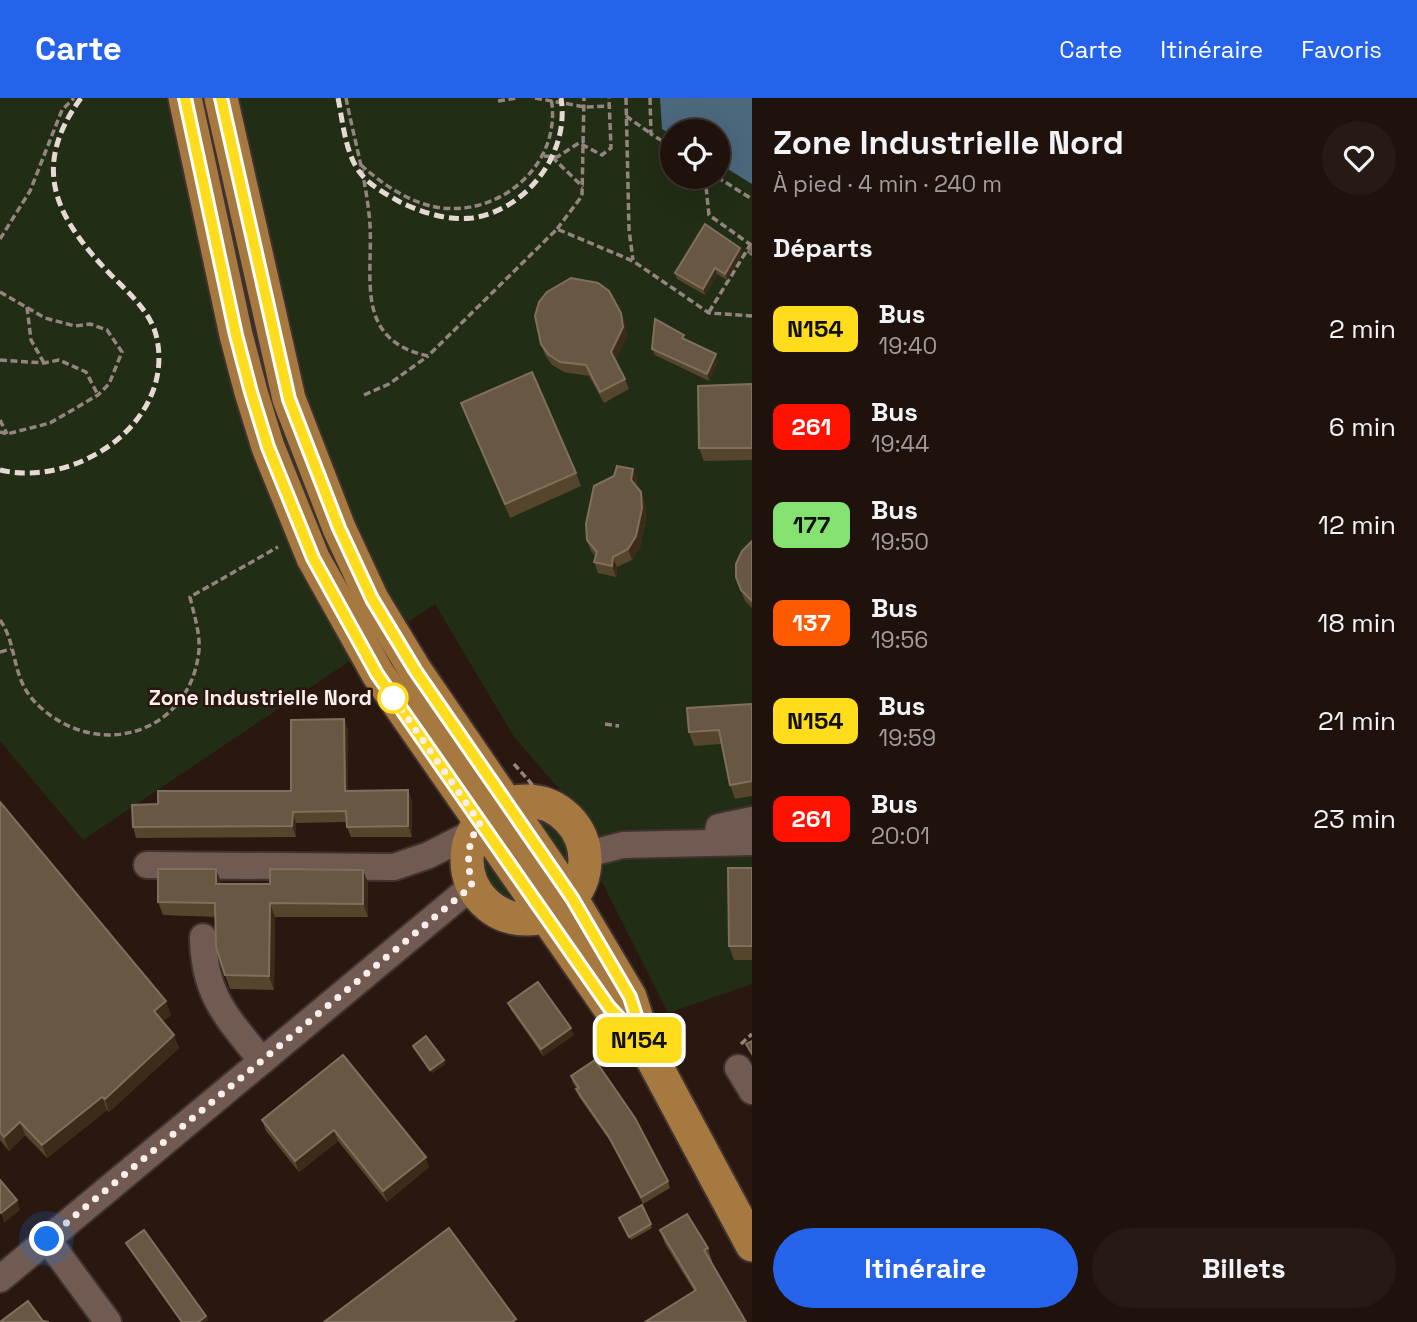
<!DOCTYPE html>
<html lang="fr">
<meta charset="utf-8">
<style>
:root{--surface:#1f110c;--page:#271a15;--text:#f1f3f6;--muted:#a19d9d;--line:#3c312d;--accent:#2563eb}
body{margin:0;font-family:"Space Grotesk",sans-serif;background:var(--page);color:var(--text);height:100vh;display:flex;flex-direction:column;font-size:26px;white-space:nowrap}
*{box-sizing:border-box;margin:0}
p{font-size:23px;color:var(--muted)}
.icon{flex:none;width:38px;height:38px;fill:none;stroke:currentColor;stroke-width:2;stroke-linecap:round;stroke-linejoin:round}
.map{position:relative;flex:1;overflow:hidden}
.sheet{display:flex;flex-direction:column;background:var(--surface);width:665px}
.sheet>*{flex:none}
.badge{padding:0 14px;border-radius:10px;font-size:24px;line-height:46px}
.fabs{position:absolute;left:660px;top:21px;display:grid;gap:14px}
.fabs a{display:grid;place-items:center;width:70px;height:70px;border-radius:50%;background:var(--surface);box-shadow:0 7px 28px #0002,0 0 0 2px var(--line);font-size:35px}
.you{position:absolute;width:35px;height:35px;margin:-18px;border:5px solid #fff;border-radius:50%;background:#1a73e8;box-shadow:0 0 0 10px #1a73e833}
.map>.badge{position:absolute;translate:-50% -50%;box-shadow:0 0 0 4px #fff}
h2{padding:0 21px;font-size:26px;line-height:63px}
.round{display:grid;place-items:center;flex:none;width:74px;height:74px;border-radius:37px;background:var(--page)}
.head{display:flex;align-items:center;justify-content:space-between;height:119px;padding:0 21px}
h1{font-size:33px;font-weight:800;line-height:52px}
.cta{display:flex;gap:14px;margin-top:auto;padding:14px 21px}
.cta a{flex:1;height:80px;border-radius:42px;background:var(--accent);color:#fff;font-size:28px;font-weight:800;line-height:80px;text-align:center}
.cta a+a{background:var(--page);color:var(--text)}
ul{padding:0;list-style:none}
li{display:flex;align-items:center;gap:21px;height:98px;padding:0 21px}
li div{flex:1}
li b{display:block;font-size:26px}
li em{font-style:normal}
li .badge{min-width:77px;font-weight:700;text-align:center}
header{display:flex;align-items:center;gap:42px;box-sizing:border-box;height:98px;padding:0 35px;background:var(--accent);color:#fff}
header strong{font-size:33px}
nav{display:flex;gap:38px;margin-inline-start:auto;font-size:24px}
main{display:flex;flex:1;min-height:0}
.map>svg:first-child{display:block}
.green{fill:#212d15;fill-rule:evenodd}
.water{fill:#4b687c}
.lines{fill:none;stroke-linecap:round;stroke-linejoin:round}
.minor-casing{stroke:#403230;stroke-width:30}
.major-casing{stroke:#403230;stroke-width:37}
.path{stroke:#94847f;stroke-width:3.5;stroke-dasharray:7 3.5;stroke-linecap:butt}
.minor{stroke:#705a51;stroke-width:26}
.major{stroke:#a67940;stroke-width:33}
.rail{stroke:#e6d8d3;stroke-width:5;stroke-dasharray:10 5;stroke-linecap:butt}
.wall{fill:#56452d}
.shaded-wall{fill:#3d2b19}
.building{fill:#685742;stroke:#7f6f5c;stroke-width:2}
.line-casing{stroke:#fff;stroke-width:16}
.line{stroke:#ffdc1c;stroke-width:10}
.walk{stroke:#fceeea;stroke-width:7;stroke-dasharray:0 12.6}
.stop-dot{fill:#fff;stroke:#ffdc1c;stroke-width:3.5}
.labels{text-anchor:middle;stroke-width:5;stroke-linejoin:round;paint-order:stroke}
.stop-label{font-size:21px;font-weight:bold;fill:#fceeea;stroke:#291710;text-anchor:end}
</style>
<header>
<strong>Carte</strong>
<nav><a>Carte</a><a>Itinéraire</a><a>Favoris</a></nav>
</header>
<main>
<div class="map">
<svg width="752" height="1224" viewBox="0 0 752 1224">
<rect width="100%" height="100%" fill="#291710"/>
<g class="green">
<path d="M0 0H752V886L668 915 598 776 596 740 583 719 514 639 435 506 83 742 0 643ZM672 33H718V79H672Z"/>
<path d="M532 716C558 719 581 748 571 774Z"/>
<path d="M482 752 519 807C494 800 474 778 482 752Z"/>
</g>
<path class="water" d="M660 0H752V86L718 65V33H672V37L662 31Z"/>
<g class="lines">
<defs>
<g id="minor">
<path d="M716 744 719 729 752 722"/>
<path d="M584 757 623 747 752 744"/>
<path d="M147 767 394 769 429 757 474 734"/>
<path d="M203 839C204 898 227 919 262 963"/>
<path d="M738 970 752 993"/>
<path d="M47 1141 108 1224"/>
<path d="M0 1181 472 788"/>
</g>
<g id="major">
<path d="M185 0 236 237 251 294 268 349 313 460 378 576 609 909 637 939"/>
<path d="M221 0 289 301 339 430 372 501 415 572 571 800 630 899 646 949 752 1147"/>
<circle cx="526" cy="762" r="59"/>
</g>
</defs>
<use href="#minor" class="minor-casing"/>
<use href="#major" class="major-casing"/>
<g class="path">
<path d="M346 0C354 41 367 84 370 127 373 181 354 242 428 258L557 131 633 163 709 215 752 218"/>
<path d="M535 0 585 9 609 8"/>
<path d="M626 0 629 132 633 162"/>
<path d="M650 0 651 36 672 49"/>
<path d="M498 3 517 0"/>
<path d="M626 18 650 35"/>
<path d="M544 58 557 59 579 45 602 57 611 50 609 0"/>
<path d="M552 59 583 89"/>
<path d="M361 67C383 87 413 107 442 110 503 117 563 64 551 0"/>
<path d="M705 79 709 117 751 147"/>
<path d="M717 79 752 101"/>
<path d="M557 131 582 98 584 0"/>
<path d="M0 141 30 93 62 12 74 0"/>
<path d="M0 194 45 220 75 228 90 226 107 232 122 254 109 286 98 297 50 325 7 336 0 334"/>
<path d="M27 209 31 242 44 265"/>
<path d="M709 214 752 144"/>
<path d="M0 262 44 265 59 262 86 274 98 297"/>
<path d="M364 297 389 286 428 258"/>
<path d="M0 322 7 336"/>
<path d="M0 522C19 549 10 582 39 608 99 664 191 635 199 552 200 534 194 517 190 499L278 449"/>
<path d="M0 554 11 551"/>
<path d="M605 626 619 628"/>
<path d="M514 666 530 684 544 706"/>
<path d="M741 946 752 936"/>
</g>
<use href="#minor" class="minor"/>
<use href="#major" class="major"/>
<g class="rail">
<path d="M338 0C343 24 345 56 361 76 371 88 386 96 400 104 421 114 447 123 472 120 527 112 570 55 561 0"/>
<path d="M0 372C76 390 174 325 157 241 152 215 129 195 111 177 57 121 29 71 81 0"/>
</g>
</g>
<g class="wall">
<path d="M740 150 742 156 727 182 717 176 705 197 677 181 675 175Z"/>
<path d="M621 215 625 225 627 239 615 262 625 281 629 291 604 305 589 278 564 274 552 267 545 257 541 246Z"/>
<path d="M686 242 718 263 709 283 655 257 652 251Z"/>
<path d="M752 286V362L704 363 699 350Z"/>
<path d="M461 305 576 375 581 388 510 420Z"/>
<path d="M633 371 637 382 636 387 641 394 645 405 646 421 640 449 632 462 617 469 616 479 598 475 594 464 596 459 591 453 587 442Z"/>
<path d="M752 443V510L745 503 736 479Z"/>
<path d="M752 606V698L735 701 730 687 721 646 694 648 689 634Z"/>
<path d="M344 621 348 632V693L408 692 412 703V739H351L347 729 346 724 296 725V739L136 740 133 729 158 706 291 693Z"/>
<path d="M0 704 171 917 163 923 179 950 109 1014 107 1012 47 1060 25 1037 9 1053 0 1042Z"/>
<path d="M752 770V862H734L729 848Z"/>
<path d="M363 772 368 785V819H275L274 892 230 891 225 877 216 819 163 817 158 804 221 786H270Z"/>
<path d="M508 905 574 937 543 958 511 912Z"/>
<path d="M413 948 444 962 445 966 432 975 415 951Z"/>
<path d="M343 957 429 1069 387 1104 338 1043 299 1074 266 1033 262 1022Z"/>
<path d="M571 978 668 1083 670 1090 643 1106 612 1046 579 999 576 991H577L573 985Z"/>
<path d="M642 1107 652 1130 631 1142 619 1120Z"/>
<path d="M660 1132 708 1150 712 1163 711 1164 746 1224 694 1193 665 1146Z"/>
<path d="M126 1145 208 1222 205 1224H181L127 1148Z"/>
</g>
<g class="shaded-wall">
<path d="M740 150 742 156 727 182 725 176Z"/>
<path d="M715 170 717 176 705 197 703 191Z"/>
<path d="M621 215 625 225 627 239 614 264 611 254Z"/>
<path d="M716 256 718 263 709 283 707 276Z"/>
<path d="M633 371 637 382 635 392 631 382Z"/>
<path d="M641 394 645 405 646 421 640 449 632 462 628 451Z"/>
<path d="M613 459 617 469 616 479 612 468Z"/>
<path d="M344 621 348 632V704L345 693Z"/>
<path d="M408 692 412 703V739L408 728Z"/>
<path d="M293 714 296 725V739L292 728Z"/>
<path d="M216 771 221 784V799L216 786Z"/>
<path d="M363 772 368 785V819L363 806Z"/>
<path d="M270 805 275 819 274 892 269 878Z"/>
<path d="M166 903 171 917 159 926 154 913Z"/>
<path d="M571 930 574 937 543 958 541 951Z"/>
<path d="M174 937 179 950 109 1014 105 1001Z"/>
<path d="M444 962 445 966 432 975 430 972Z"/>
<path d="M102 999 107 1012 47 1060 42 1047Z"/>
<path d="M20 1024 25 1037 9 1053 4 1039Z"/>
<path d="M334 1032 338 1043 299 1074 295 1063Z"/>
<path d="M426 1059 429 1069 387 1104 383 1093Z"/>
<path d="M17 1102 20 1112 4 1125 1 1115Z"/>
<path d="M206 1218 208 1222 205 1224H198Z"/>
</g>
<g class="building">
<path d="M705 126 740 150 725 176 715 170 703 191 675 175Z"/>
<path d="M752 147V157L748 154Z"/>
<path d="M571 180 598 185 609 193 621 215 623 229 611 254 625 281 600 294 586 267 560 264 548 256 541 246 535 218 539 204 547 194Z"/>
<path d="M655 221 684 237 682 240 716 256 707 276 652 251Z"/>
<path d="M532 274 576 375 505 406 461 305Z"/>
<path d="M752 286V350H699L698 288Z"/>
<path d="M617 368 633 371 631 382 641 394 642 410 636 438 628 451 613 459 612 468 594 464 597 454 587 442 586 426 594 388 614 378Z"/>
<path d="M752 443V503L741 492 736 479V466L742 453Z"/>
<path d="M752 606V683L730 687 719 632 689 634 687 610Z"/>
<path d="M344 621 345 693 408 692V728L347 729 346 713 293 714 292 728 133 729 132 707 158 706V693H291V622Z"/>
<path d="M0 704 166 903 154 913 174 937 105 1001 102 999 42 1047 20 1024 4 1039 0 1034Z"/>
<path d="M728 770H752V848H729Z"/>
<path d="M158 771H216V786H270V771L363 772V806L270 805 269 878 225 877 216 849 215 805 158 804Z"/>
<path d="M538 884 571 930 541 951 508 905Z"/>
<path d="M426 938 444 962 430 972 413 948Z"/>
<path d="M752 943V956L746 946Z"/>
<path d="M343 957 426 1059 383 1093 334 1032 295 1063 262 1022Z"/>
<path d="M595 962 635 1020 668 1083 641 1099 609 1039 576 991 579 990 571 978Z"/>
<path d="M0 1082 17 1102 1 1115 0 1114Z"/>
<path d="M642 1107 651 1126 629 1139 619 1120Z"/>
<path d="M687 1116 708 1150 704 1152 746 1224H645L696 1192 660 1132Z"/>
<path d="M449 1130 516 1221 512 1224H324Z"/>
<path d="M144 1132 206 1218 198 1224H182L126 1145Z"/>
<path d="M28 1203 43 1223 49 1224H0Z"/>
</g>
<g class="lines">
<defs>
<path id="line" d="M185 0 236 237 251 294 268 349 313 460 377 576 609 909 646 949 630 899 572 800 415 572 372 501 339 430 289 301 221 0"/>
</defs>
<use href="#line" class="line-casing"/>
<use href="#line" class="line"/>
<path class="walk" d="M47 1141 472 788C467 764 466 746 480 725L391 596 393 600"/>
</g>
<circle class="stop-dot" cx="393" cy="600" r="14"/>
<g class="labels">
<g class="stop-label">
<text x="372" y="607">Zone Industrielle Nord</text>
</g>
</g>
</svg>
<div class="fabs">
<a><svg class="icon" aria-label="locate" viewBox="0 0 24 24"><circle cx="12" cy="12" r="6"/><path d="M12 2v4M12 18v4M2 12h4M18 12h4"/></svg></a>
</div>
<div class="you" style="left:47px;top:1141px"></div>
<b class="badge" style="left:639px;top:942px;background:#ffdc1c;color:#111">N154</b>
</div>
<section class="sheet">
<div class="head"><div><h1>Zone Industrielle Nord</h1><p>À pied · 4 min · 240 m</p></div><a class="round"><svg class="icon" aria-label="heart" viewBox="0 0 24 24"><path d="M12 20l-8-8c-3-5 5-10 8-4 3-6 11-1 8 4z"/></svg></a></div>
<h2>Départs</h2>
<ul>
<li><span class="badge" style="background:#ffdc1c;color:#111">N154</span><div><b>Bus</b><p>19:40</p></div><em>2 min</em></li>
<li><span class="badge" style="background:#ff1300;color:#fff">261</span><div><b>Bus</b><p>19:44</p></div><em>6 min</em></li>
<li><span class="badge" style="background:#85e271;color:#111">177</span><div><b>Bus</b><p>19:50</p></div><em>12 min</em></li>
<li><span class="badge" style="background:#ff5a00;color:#fff">137</span><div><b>Bus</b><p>19:56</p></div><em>18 min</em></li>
<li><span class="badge" style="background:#ffdc1c;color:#111">N154</span><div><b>Bus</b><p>19:59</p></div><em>21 min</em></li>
<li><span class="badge" style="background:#ff1300;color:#fff">261</span><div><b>Bus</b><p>20:01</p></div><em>23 min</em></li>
</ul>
<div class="cta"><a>Itinéraire</a><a>Billets</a></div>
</section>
</main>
